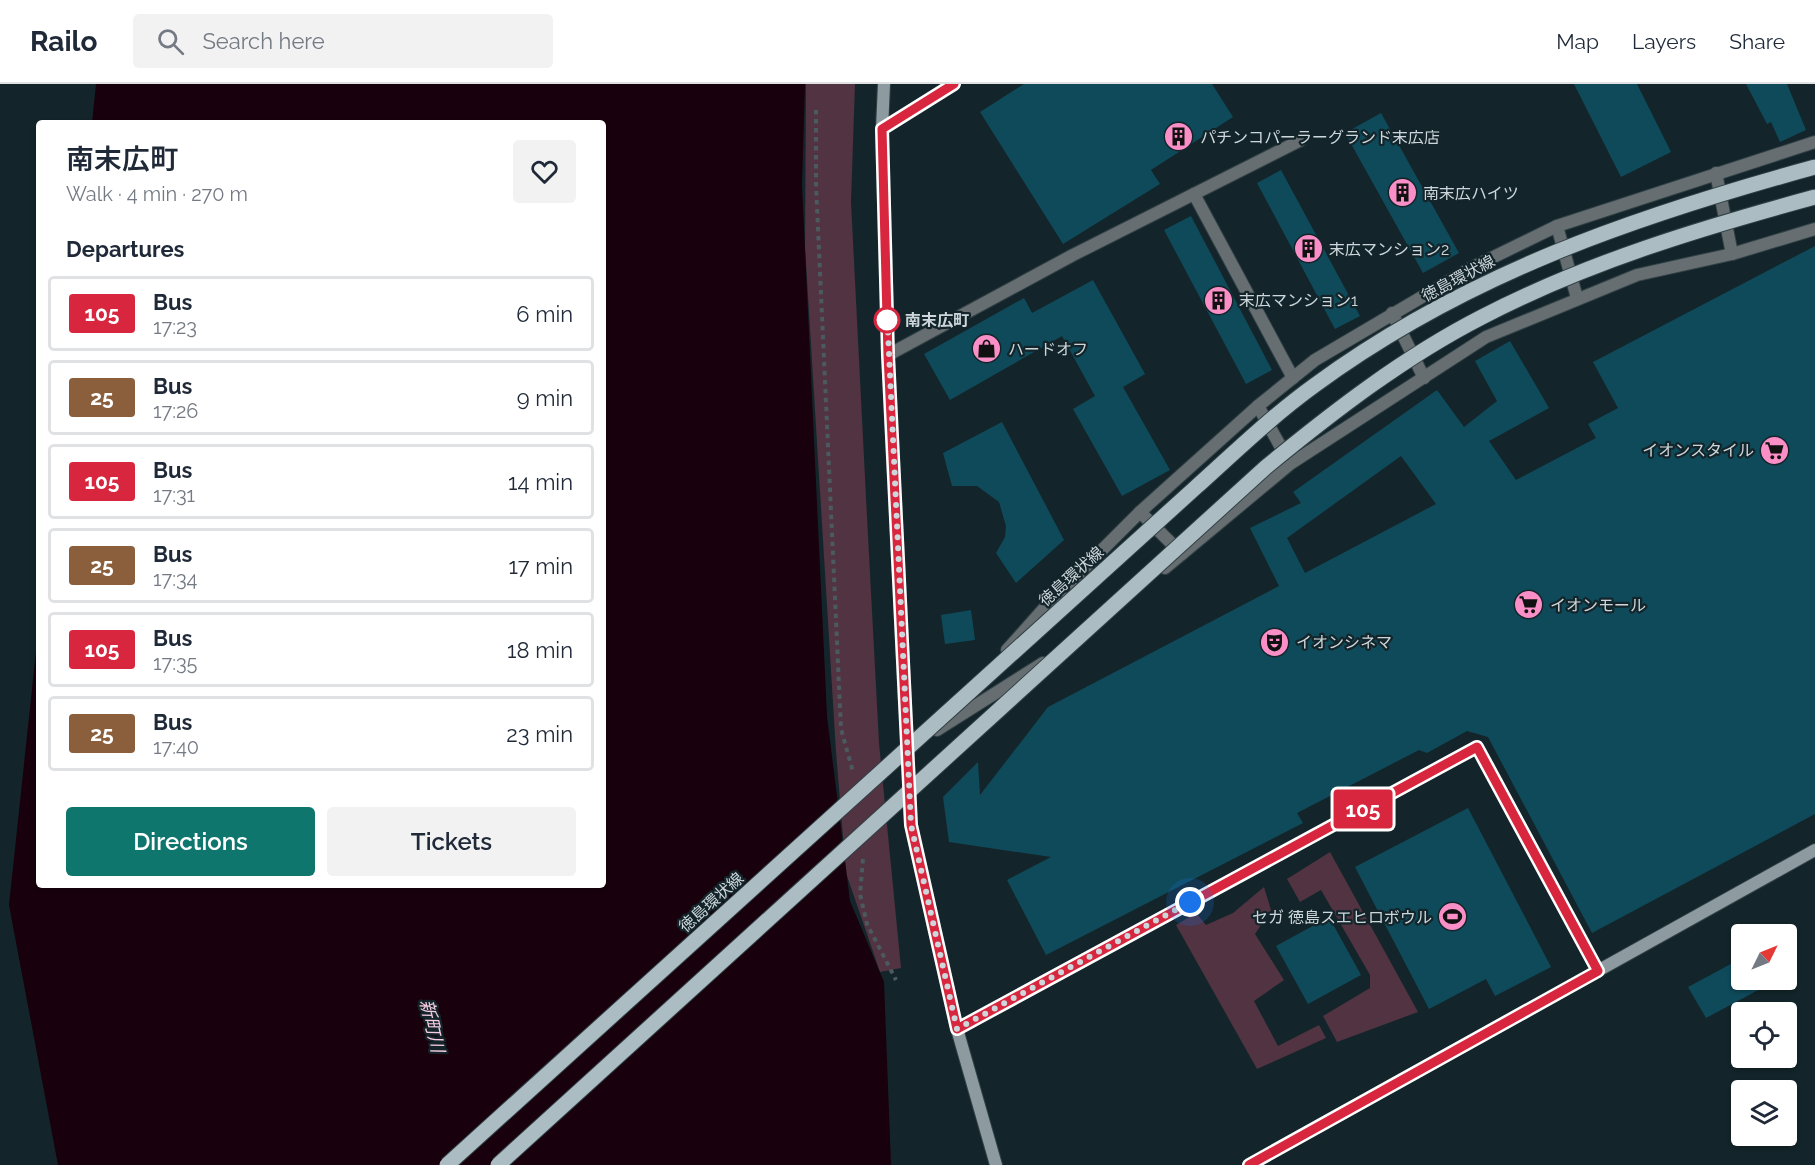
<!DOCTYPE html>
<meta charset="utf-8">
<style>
:root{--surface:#fff;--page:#f2f2f3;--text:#1f2937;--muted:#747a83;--line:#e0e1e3;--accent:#0f766e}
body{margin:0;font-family:Raleway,"Noto Sans JP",sans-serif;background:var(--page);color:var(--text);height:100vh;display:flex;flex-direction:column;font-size:22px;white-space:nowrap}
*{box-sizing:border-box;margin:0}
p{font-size:20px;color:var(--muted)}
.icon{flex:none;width:33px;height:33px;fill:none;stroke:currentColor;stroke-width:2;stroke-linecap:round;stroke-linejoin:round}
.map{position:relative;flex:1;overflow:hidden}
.drawer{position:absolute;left:36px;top:36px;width:570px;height:768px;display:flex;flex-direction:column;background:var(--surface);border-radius:6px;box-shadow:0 2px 4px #0004}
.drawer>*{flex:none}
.badge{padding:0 12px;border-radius:4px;font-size:21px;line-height:39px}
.needle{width:39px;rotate:47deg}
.buttons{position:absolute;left:1731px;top:840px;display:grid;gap:12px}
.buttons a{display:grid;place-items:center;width:66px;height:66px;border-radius:6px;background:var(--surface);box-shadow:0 2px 4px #0004;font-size:30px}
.you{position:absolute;width:30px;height:30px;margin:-15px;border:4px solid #fff;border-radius:50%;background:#1a73e8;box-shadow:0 0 0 9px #1a73e833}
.map>.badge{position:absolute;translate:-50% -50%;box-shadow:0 0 0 3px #fff}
h2{padding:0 30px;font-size:22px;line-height:54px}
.round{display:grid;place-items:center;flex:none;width:63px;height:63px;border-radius:6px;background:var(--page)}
.headline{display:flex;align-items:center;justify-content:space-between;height:102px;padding:0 30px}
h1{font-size:28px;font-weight:600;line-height:45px}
.button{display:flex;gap:12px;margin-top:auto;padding:12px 30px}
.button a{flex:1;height:69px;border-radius:6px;background:var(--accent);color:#fff;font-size:24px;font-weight:600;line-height:69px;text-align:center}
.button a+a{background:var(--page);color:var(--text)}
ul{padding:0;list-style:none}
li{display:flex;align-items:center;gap:18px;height:75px;margin:0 12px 9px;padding:0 18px;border:3px solid var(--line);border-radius:6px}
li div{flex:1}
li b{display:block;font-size:22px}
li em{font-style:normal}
li .badge{min-width:66px;font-weight:700;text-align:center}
header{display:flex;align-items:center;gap:36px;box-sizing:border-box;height:84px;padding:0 30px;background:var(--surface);border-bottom:2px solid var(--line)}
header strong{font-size:28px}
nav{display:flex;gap:33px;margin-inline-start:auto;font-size:21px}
.search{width:420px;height:54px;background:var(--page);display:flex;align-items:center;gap:15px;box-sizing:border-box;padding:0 21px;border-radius:6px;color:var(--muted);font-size:22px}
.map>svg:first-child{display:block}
.green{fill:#513342}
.water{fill:#18000c}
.building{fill:#0f4a5a;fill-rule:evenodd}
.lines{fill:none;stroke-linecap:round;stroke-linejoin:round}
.street-casing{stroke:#314146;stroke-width:14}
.secondary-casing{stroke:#314146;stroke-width:14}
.path{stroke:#4b5a5f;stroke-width:4;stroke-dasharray:4.5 4.5;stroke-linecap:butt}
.street{stroke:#666e71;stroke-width:12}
.secondary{stroke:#8d9a9f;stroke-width:12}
.primary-bridge-casing{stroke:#314146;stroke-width:17;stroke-linecap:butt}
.primary-bridge{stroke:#abbcc2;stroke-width:15}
.line-casing{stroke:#fff;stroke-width:14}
.line{stroke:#d7263d;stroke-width:9}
.walk{stroke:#cdd7db;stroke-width:6;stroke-dasharray:0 10.8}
.stop-dot{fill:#fff;stroke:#d7263d;stroke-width:3}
.labels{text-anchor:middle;stroke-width:4.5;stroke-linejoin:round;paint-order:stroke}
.poi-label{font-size:16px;fill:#cdd7db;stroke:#13252a;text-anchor:start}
.street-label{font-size:16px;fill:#cdd7db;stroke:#13252a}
.stop-label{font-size:16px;font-weight:bold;fill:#cdd7db;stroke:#13252a;text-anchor:start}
.water-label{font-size:18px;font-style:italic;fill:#f7cbe0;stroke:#13252a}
</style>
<header>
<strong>Railo</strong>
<div class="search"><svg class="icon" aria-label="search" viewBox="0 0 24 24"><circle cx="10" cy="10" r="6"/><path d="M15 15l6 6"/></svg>Search here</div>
<nav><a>Map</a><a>Layers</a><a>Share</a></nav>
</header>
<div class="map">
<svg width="1815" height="1081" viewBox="0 0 1815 1081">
<rect width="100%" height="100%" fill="#13252a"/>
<g class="green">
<path d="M806 0H855L851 118 867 433 879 659 901 884 880 888 846 789 836 668 805 163Z"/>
<path d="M1330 768 1418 928 1337 958 1323 932 1370 904V891L1321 806 1300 818 1287 795Z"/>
<path d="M1264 803 1271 826 1255 850 1284 896 1254 917 1278 962 1319 941 1326 954 1257 985 1176 841 1196 829 1206 841 1233 829Z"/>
</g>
<path class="water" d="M96 0H805L802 101 827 632 850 817 884 898 891 1081H58L9 821 39 539V801H603V39H92Z"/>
<g class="building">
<path d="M1024 0H1212L1233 33 1151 86 1160 100 1063 160 980 28Z"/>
<path d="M1574 0H1637L1671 68 1621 93Z"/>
<path d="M1746 0H1787L1806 46 1780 58 1771 38 1767 40Z"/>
<path d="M1381 29 1459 169 1423 189 1345 49Z"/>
<path d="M1281 86 1360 232 1335 245 1257 99Z"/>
<path d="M1191 132 1272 286 1246 300 1164 146Z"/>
<path d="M1815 162V730L1592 849 1488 653 1467 647 1427 669 1419 666 1297 729 1303 739 1046 871 1007 796 1051 773 949 758 943 713 978 678 980 711 1048 623 1279 502 1250 444 1301 419 1293 408 1437 306 1464 343 1497 317 1475 277 1510 257 1549 324 1489 357 1516 396 1596 354 1588 340 1618 324 1593 278ZM1401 372 1436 420 1305 489 1287 454Z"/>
<path d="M1093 196 1145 290 1123 303 1170 386 1122 412 1073 325 1095 312 1062 252 950 316 924 270 1024 214 1032 229Z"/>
<path d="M1002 338 1064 456 1016 499 996 469 1005 453 1006 442 999 418 977 402H952L943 369Z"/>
<path d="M971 526 975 556 945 560 941 531Z"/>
<path d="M1468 724 1551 883 1495 912 1486 895 1429 925 1355 783Z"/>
<path d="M1329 833 1361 891 1308 920 1276 862Z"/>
<path d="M1742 874V896H1777L1706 934 1688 903Z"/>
</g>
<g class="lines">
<defs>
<g id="street">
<path d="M1716 89 1732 170"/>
<path d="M1194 110 1293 294"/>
<path d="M1557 142 1577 214"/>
<path d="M1392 229 1424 294"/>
<path d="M888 271 1073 171 1301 56"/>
<path d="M1258 322 1288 376"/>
<path d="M1140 428 1182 470"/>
<path d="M1165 484 1290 380 1486 253 1637 191 1732 170 1815 145"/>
<path d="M1007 566 1048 520 1140 428 1258 322 1315 276 1471 184 1557 142 1815 58"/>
<path d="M937 646 1043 579"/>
<path d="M957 945 1477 663 1598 887"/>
</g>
<g id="secondary">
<path d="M884 0 882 45 888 271 911 741 957 945 996 1081"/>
<path d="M882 45 954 0"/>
<path d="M1249 1081 1815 766"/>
</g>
</defs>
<use href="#street" class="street-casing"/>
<use href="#secondary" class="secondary-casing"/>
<g class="path">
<path d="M816 26V101L841 645 853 688"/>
<path d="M863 775 860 810 867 840 896 896"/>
</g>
<use href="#street" class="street"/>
<use href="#secondary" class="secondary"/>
<defs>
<g id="primary-bridge">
<path d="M447 1081 1195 404C1234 369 1272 332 1315 301 1466 190 1636 132 1815 83"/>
<path d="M498 1081 1266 383C1334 327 1404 273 1482 233 1588 178 1701 144 1815 113"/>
</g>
</defs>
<use href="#primary-bridge" class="primary-bridge-casing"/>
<use href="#primary-bridge" class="primary-bridge"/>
</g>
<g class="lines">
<defs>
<path id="line" d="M954 0 882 45 888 271 911 741 957 945 1477 663 1598 887 1249 1081"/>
</defs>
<use href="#line" class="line-casing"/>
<use href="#line" class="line"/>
<path class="walk" d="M887 236V226L911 741 957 945 1190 818"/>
</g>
<defs>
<symbol id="building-disc" viewBox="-11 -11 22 22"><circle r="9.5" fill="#fa8fc7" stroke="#13252a"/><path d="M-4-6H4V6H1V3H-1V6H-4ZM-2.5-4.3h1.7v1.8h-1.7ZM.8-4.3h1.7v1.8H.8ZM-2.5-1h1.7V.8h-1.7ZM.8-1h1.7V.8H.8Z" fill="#111"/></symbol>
<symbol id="shop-disc" viewBox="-11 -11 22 22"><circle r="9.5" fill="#fa8fc7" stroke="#13252a"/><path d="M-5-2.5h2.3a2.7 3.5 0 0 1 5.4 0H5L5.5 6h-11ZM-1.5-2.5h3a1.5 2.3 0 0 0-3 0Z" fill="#111"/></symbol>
<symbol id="supermarket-disc" viewBox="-11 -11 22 22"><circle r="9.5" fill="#fa8fc7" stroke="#13252a"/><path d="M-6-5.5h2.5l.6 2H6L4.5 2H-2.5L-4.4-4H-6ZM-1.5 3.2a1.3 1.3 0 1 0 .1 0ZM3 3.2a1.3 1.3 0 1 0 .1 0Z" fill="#111"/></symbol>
<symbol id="theatre-disc" viewBox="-11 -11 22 22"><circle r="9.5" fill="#fa8fc7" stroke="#13252a"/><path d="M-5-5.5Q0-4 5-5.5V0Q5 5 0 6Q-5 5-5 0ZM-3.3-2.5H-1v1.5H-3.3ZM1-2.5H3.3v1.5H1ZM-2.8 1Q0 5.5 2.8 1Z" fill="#111"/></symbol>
<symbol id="stadium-disc" viewBox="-11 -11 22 22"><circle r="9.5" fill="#fa8fc7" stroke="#13252a"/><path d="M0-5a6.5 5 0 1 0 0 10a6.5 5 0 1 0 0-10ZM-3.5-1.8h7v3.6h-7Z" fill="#111"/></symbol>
</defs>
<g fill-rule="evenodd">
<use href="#building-disc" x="1162" y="36" width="33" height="33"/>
<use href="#building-disc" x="1386" y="92" width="33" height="33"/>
<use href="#building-disc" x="1292" y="148" width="33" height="33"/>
<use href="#building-disc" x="1202" y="200" width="33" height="33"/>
<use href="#shop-disc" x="970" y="248" width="33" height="33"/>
<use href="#supermarket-disc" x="1758" y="350" width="33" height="33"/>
<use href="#supermarket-disc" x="1512" y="504" width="33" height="33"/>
<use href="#theatre-disc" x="1258" y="542" width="33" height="33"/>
<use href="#stadium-disc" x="1436" y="816" width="33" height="33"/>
</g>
<circle class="stop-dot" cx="887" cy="236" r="12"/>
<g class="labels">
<g class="poi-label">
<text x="1200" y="59">パチンコパーラーグランド末広店</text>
<text x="1423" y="115">南末広ハイツ</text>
<text x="1329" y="171">末広マンション2</text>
<text x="1239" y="222">末広マンション1</text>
<text x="1008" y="271">ハードオフ</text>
<text x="1754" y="372" text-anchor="end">イオンスタイル</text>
<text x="1550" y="527">イオンモール</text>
<text x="1296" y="564">イオンシネマ</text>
<text x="1432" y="839" text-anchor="end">セガ 徳島スエヒロボウル</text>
</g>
<g class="street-label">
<text transform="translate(1458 194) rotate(-28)" y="6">徳島環状線</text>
<text transform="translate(1071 492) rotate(-42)" y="6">徳島環状線</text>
<text transform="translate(711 818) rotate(-42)" y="6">徳島環状線</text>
</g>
<g class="stop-label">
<text x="905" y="242">南末広町</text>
</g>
<g class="water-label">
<text transform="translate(432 942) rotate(77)" y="6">新町川</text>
</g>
</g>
</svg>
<div class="buttons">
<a><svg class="needle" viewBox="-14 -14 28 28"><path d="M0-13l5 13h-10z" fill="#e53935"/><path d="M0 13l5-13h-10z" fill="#747a83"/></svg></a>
<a><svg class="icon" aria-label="locate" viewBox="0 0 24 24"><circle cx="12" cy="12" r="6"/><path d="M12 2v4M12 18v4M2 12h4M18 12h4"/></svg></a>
<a><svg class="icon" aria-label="layers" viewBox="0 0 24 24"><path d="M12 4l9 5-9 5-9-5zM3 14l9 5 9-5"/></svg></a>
</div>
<div class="you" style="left:1190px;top:818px"></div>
<b class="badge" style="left:1363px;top:725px;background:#d7263d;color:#fff">105</b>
<section class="drawer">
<div class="headline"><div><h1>南末広町</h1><p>Walk · 4 min · 270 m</p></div><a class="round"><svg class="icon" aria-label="heart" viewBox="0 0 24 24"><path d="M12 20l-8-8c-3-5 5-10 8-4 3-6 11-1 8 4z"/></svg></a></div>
<h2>Departures</h2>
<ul>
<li><span class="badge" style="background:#d7263d;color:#fff">105</span><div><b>Bus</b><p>17:23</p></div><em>6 min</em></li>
<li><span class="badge" style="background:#8b5e3c;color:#fff">25</span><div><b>Bus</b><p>17:26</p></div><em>9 min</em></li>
<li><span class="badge" style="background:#d7263d;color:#fff">105</span><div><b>Bus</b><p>17:31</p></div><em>14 min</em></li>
<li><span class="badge" style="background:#8b5e3c;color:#fff">25</span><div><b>Bus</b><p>17:34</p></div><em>17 min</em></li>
<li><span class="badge" style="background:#d7263d;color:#fff">105</span><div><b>Bus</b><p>17:35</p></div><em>18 min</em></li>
<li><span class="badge" style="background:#8b5e3c;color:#fff">25</span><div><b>Bus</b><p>17:40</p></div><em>23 min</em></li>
</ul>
<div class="button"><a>Directions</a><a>Tickets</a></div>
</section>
</div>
